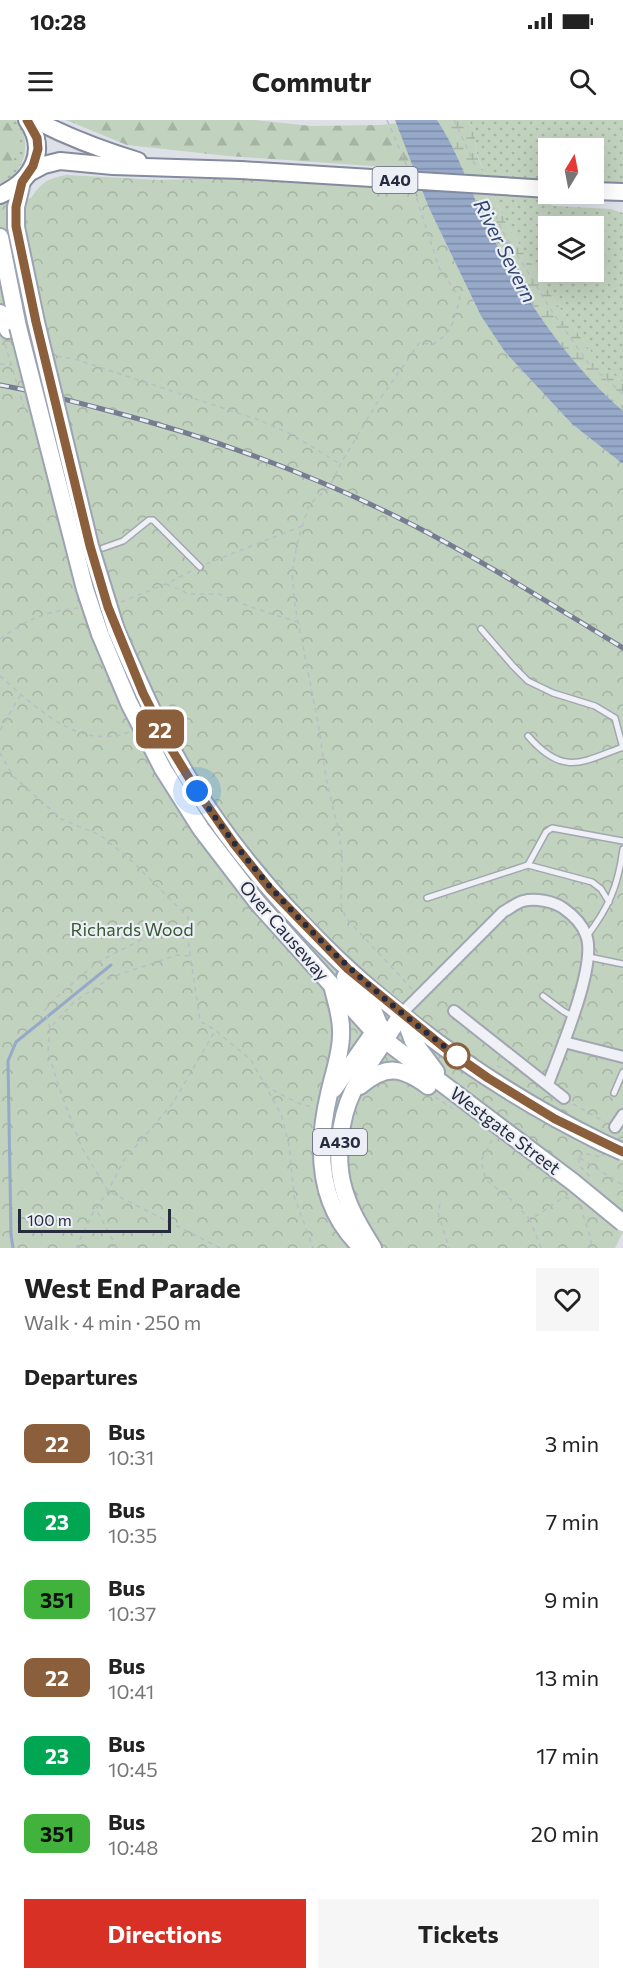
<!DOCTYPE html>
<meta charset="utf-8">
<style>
:root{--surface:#fff;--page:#f6f6f6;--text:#222;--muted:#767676;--accent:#d93025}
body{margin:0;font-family:Commissioner,sans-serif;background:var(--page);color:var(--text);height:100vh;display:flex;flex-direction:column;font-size:22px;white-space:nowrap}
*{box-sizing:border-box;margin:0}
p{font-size:20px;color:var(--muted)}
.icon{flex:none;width:33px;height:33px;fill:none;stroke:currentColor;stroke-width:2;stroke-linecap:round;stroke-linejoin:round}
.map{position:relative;height:1128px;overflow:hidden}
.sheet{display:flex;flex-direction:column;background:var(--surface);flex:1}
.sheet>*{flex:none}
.badge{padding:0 12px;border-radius:9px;font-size:21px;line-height:39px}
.needle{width:39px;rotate:10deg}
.tools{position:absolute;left:538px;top:18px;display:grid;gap:12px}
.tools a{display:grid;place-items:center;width:66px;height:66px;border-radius:0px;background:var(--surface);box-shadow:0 6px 24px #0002;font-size:30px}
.scale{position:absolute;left:18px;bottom:15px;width:153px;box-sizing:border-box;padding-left:6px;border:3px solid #262c3e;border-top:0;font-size:16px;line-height:21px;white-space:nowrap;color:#262c3e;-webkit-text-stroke:4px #eceff5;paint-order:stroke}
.you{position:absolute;width:30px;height:30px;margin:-15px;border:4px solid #fff;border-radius:50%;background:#1a73e8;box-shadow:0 0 0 9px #1a73e833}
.map>.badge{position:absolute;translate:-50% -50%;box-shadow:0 0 0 3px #fff}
h2{padding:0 24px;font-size:22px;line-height:54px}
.round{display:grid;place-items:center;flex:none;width:63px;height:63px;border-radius:0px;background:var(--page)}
.headline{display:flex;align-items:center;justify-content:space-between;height:102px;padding:0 24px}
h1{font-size:28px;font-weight:700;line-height:45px}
.primary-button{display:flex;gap:12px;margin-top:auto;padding:12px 24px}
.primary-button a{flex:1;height:69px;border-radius:0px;background:var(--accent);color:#fff;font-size:24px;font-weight:700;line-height:69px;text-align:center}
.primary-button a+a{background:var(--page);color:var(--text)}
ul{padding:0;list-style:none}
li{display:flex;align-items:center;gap:18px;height:78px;padding:0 24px}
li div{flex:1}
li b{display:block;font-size:22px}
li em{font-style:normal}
li .badge{min-width:66px;font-weight:700;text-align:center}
.status{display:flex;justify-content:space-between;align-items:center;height:42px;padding:0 30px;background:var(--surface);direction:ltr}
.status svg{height:16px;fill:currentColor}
header{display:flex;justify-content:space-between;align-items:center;height:78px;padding:0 24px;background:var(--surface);font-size:27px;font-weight:700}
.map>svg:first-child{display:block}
.grass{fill:url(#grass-dots);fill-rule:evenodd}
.forest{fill:url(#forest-firs)}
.wetland{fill:url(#wetland-marsh)}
.park{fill:url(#park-crowns)}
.water{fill:url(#water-rules)}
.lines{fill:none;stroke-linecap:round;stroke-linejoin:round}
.stream{stroke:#97a9c9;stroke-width:3}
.service-casing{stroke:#a2a6b1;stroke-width:8}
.minor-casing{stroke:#a2a6b1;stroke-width:14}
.primary-casing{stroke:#9ca3b3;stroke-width:20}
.trunk-casing{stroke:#848b9e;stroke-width:20}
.path{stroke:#bbbec6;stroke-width:1.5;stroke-dasharray:4.5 4.5;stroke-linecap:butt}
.service{stroke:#f0f1f6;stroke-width:5}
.minor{stroke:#f0f1f6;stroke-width:10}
.primary{stroke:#fff;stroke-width:16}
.trunk{stroke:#fff;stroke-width:16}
.rail-casing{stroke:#767d91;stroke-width:5}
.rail{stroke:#eceff5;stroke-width:3;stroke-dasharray:9;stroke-linecap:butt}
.primary-bridge-casing{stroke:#9ca3b3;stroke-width:20;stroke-linecap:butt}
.trunk-bridge-casing{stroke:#848b9e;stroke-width:20;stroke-linecap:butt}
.primary-bridge{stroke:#fff;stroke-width:16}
.trunk-bridge{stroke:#fff;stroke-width:16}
.line-casing{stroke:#fff;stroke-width:14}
.line{stroke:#8b5e3c;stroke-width:9}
.walk{stroke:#262c3e;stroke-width:6;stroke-dasharray:0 10.8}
.stop-dot{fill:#fff;stroke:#8b5e3c;stroke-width:3}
.labels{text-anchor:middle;stroke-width:4.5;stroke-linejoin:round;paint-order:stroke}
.shield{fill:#eceff5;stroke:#616675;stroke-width:1.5}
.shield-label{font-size:16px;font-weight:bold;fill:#262c3e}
.park-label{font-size:18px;fill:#365a33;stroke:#eceff5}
.street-label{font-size:18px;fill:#262c3e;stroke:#eceff5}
.water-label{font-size:20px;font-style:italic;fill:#2f4673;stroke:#eceff5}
</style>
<div class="status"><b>10:28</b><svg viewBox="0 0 49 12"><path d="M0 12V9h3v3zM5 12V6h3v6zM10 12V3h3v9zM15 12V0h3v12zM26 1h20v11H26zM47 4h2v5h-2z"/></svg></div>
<header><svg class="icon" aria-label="menu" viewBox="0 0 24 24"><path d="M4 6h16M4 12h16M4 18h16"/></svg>Commutr<svg class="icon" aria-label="search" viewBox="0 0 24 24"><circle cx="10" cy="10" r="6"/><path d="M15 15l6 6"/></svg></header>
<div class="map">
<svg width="623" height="1128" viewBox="0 0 623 1128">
<defs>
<pattern id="grass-dots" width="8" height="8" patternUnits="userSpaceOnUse" patternTransform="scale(1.5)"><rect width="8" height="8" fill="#c1d2be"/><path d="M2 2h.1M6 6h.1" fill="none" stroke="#a6b4a4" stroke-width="1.8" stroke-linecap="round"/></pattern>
<pattern id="forest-firs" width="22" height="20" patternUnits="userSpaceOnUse" patternTransform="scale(1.5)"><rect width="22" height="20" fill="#c1d2be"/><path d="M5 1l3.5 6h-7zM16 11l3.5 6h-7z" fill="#a6b4a4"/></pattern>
<pattern id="wetland-marsh" width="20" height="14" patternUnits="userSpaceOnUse" patternTransform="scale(1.5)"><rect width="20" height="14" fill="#c1d2be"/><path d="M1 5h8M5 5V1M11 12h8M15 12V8" fill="none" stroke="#a6b4a4"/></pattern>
<pattern id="park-crowns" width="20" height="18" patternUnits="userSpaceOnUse" patternTransform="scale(1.5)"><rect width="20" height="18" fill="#c1d2be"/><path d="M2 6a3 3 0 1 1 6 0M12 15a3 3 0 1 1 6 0" fill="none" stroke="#a6b4a4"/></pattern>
<pattern id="water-rules" width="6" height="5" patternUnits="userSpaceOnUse" patternTransform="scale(1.5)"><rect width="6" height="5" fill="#97a9c9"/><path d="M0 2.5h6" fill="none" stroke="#7b8aa5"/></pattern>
</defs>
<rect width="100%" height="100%" fill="#dde0e7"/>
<g class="grass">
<path d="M0 0H16C33 21 26 53 0 63Z"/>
<path d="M469 0H623V81L565 82 561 79V74H594V28H549L547 83 554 86 610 89 623 93V262L599 243 557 184 506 103 477 35 474 10ZM549 106H594V152H549Z"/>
</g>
<g class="forest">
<path d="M0 0C27 4 19 46 0 56Z"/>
<path d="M66 0H255L311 6 381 5 397 3 415 49 228 36 127 25Z"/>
</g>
<path class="wetland" d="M437 0H469L474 10 477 36 506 103 557 184 599 243 623 262V291C568 243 526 181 492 116 472 78 461 36 437 0Z"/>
<path class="park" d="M66 55 159 60 236 58 422 69 429 88 481 196 505 232 572 304 623 344V1112L615 1128H0V84L31 78C42 62 47 59 66 55Z"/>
<path class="water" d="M395 0H437C461 36 472 78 492 116 526 181 568 243 623 291V344L572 304 505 232 481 196 429 88Z"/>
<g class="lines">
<path class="stream" d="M13 1128 11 1115 8 941 16 922 111 845"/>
<defs>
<g id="service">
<path d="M103 428 123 421 149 400H153L200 447"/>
<path d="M481 509 513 546 528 561 553 573 595 586 615 598 623 628"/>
<path d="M528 616C563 656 580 643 623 627"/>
<path d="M528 745 546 712 552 708 623 721"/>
<path d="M427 778 528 745 592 762 601 769 609 782"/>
<path d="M587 816C609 787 618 766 623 729"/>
<path d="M589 837 623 844"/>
<path d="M543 876 563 891 572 896"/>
<path d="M614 973 623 952"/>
</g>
<g id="minor">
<path d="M454 891 564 978"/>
<path d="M402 893 503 792C509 789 516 783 523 781 535 778 553 781 563 788 573 795 582 803 586 815 598 844 559 934 548 964"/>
<path d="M564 922 623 937"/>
<path d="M615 1007 623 995"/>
</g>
<g id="primary">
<path d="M22 62 16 87V107L36 202"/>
<path d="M0 117 18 207"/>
<path d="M0 193 8 210"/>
<path d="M116 510C138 560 159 609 187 656 284 813 438 942 603 1023"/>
<path d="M100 514 129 583 163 649 201 709 257 782 374 912 573 1062"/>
<path d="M345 857 372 887 384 917"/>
<path d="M333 869C337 885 342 899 341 915 341 934 333 955 329 974 316 1029 318 1087 362 1128"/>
<path d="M403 894 413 921 436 952"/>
<path d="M360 966C386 944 402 947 428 966"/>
<path d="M334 969 374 912 381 907"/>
<path d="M373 1128C362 1110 350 1091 344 1070 335 1040 339 1000 353 971 367 944 387 919 402 893"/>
</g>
<g id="trunk">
<path d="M35 0C68 17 102 30 138 41"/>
<path d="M29 53 44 45 60 41 113 46 241 50"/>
<path d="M594 71 623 72"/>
<path d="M0 75C32 61 49 31 27 0"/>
</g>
</defs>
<use href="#service" class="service-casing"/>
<use href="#minor" class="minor-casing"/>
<use href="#primary" class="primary-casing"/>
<use href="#trunk" class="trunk-casing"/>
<g class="path">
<path d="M387 0 407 46"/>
<path d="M454 0 477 49"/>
<path d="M489 79 502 110 551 190 589 244 623 274"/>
<path d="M5 224 25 291"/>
<path d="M57 236 75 239 259 300 293 315 340 344"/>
<path d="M0 244 12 245"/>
<path d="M206 444 302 406"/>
<path d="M166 464 189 474H219L251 487 297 502"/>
<path d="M121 482 166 464 191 451"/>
<path d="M0 519C28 499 43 492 78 488"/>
<path d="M0 556C36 587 78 631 129 612"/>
<path d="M0 610 21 574"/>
<path d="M0 633 13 656 61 699 100 715 133 742 188 797 187 814 200 901 215 910 251 940 281 994 289 1025 294 1076 313 1128"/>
<path d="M189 836 177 835 112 857 74 882 50 908 48 932 62 976 82 1028 108 1071 220 1128"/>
<path d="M412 869 346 798 341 785 342 734 338 709 326 658 319 608 295 486 292 453 297 424 308 388 314 380 329 368 340 345 377 283 420 222 432 225C454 211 453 202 460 178L439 148 415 73"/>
<path d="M50 908 45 890 59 875 96 843 156 812 187 808"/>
<path d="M497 946 512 952"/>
<path d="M265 966 298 983 312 987"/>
<path d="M435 977 453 989"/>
<path d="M573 984 605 1002"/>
<path d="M492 1020 481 1041 486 1060 513 1081 530 1100"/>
<path d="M579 1037 583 1033 600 1037"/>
<path d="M579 1038V1045L591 1058"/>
<path d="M580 1038 623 1065"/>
<path d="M440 1084 438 1093 449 1128"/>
<path d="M580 1086 591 1119V1128"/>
<path d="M76 1128 95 1089"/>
<path d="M117 1128 96 1089 108 1071 124 1040 173 983 215 911"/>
<path d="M541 1128 530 1100 564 1077 570 1079"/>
</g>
<use href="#service" class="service"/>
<use href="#minor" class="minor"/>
<use href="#primary" class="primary"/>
<use href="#trunk" class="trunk"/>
<defs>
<path id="rail" d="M0 265C34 271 68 280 102 289 207 316 310 353 407 402 482 440 552 485 623 528"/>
</defs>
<use href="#rail" class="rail-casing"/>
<use href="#rail" class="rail"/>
<defs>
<g id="primary-bridge">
<path d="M36 202 90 426 116 510"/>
<path d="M18 207 85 469 100 514"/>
<path d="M603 1023 623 1032"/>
<path d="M573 1062 623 1103"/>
</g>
<path id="trunk-bridge" d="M241 50 549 69"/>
</defs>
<use href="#primary-bridge" class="primary-bridge-casing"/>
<use href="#trunk-bridge" class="trunk-bridge-casing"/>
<use href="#primary-bridge" class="primary-bridge"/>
<use href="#trunk-bridge" class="trunk-bridge"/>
</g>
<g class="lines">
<defs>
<path id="line" d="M27 0 37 18 38 29 33 46 22 62 16 87V106L36 202 90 426 108 487 143 573 170 627 197 671 234 724 270 769 348 849 445 928 488 958 555 999 623 1032"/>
</defs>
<use href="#line" class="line-casing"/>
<use href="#line" class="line"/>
<path class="walk" d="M197 671C267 777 358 863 460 938L457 936"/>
</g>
<circle class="stop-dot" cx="457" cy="936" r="12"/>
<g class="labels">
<g class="shield">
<rect x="372.5" y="47" width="45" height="26" rx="4.5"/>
<rect x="313" y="1009" width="54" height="26" rx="4.5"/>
</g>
<g class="shield-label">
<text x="395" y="66">A40</text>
<text x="340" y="1028">A430</text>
</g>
<g class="park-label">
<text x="132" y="816">Richards Wood</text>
</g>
<g class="street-label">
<text transform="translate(284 811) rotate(49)" y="6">Over Causeway</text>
<text transform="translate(505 1011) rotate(37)" y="6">Westgate Street</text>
</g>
<g class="water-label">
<text transform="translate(505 131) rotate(63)" y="7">River Severn</text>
</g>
</g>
</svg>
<div class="tools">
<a><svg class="needle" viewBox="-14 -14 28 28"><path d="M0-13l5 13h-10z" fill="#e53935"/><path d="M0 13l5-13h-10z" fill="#767676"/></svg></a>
<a><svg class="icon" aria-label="layers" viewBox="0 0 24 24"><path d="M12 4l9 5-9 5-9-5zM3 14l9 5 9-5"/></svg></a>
</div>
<div class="scale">100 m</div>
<div class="you" style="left:197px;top:671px"></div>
<b class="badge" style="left:160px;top:609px;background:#8b5e3c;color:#fff">22</b>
</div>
<section class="sheet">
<div class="headline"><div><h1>West End Parade</h1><p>Walk · 4 min · 250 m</p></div><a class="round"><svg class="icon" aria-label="heart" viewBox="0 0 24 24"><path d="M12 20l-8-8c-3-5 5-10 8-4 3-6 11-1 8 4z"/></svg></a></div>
<h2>Departures</h2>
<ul>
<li><span class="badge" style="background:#8b5e3c;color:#fff">22</span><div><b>Bus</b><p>10:31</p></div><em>3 min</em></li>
<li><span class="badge" style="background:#00a651;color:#fff">23</span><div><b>Bus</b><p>10:35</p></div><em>7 min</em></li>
<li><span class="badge" style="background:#41b23b;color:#111">351</span><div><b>Bus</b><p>10:37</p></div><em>9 min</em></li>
<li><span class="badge" style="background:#8b5e3c;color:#fff">22</span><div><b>Bus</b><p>10:41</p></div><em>13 min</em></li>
<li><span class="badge" style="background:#00a651;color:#fff">23</span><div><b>Bus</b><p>10:45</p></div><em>17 min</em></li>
<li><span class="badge" style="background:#41b23b;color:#111">351</span><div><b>Bus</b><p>10:48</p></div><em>20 min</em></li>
</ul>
<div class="primary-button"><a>Directions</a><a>Tickets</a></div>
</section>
